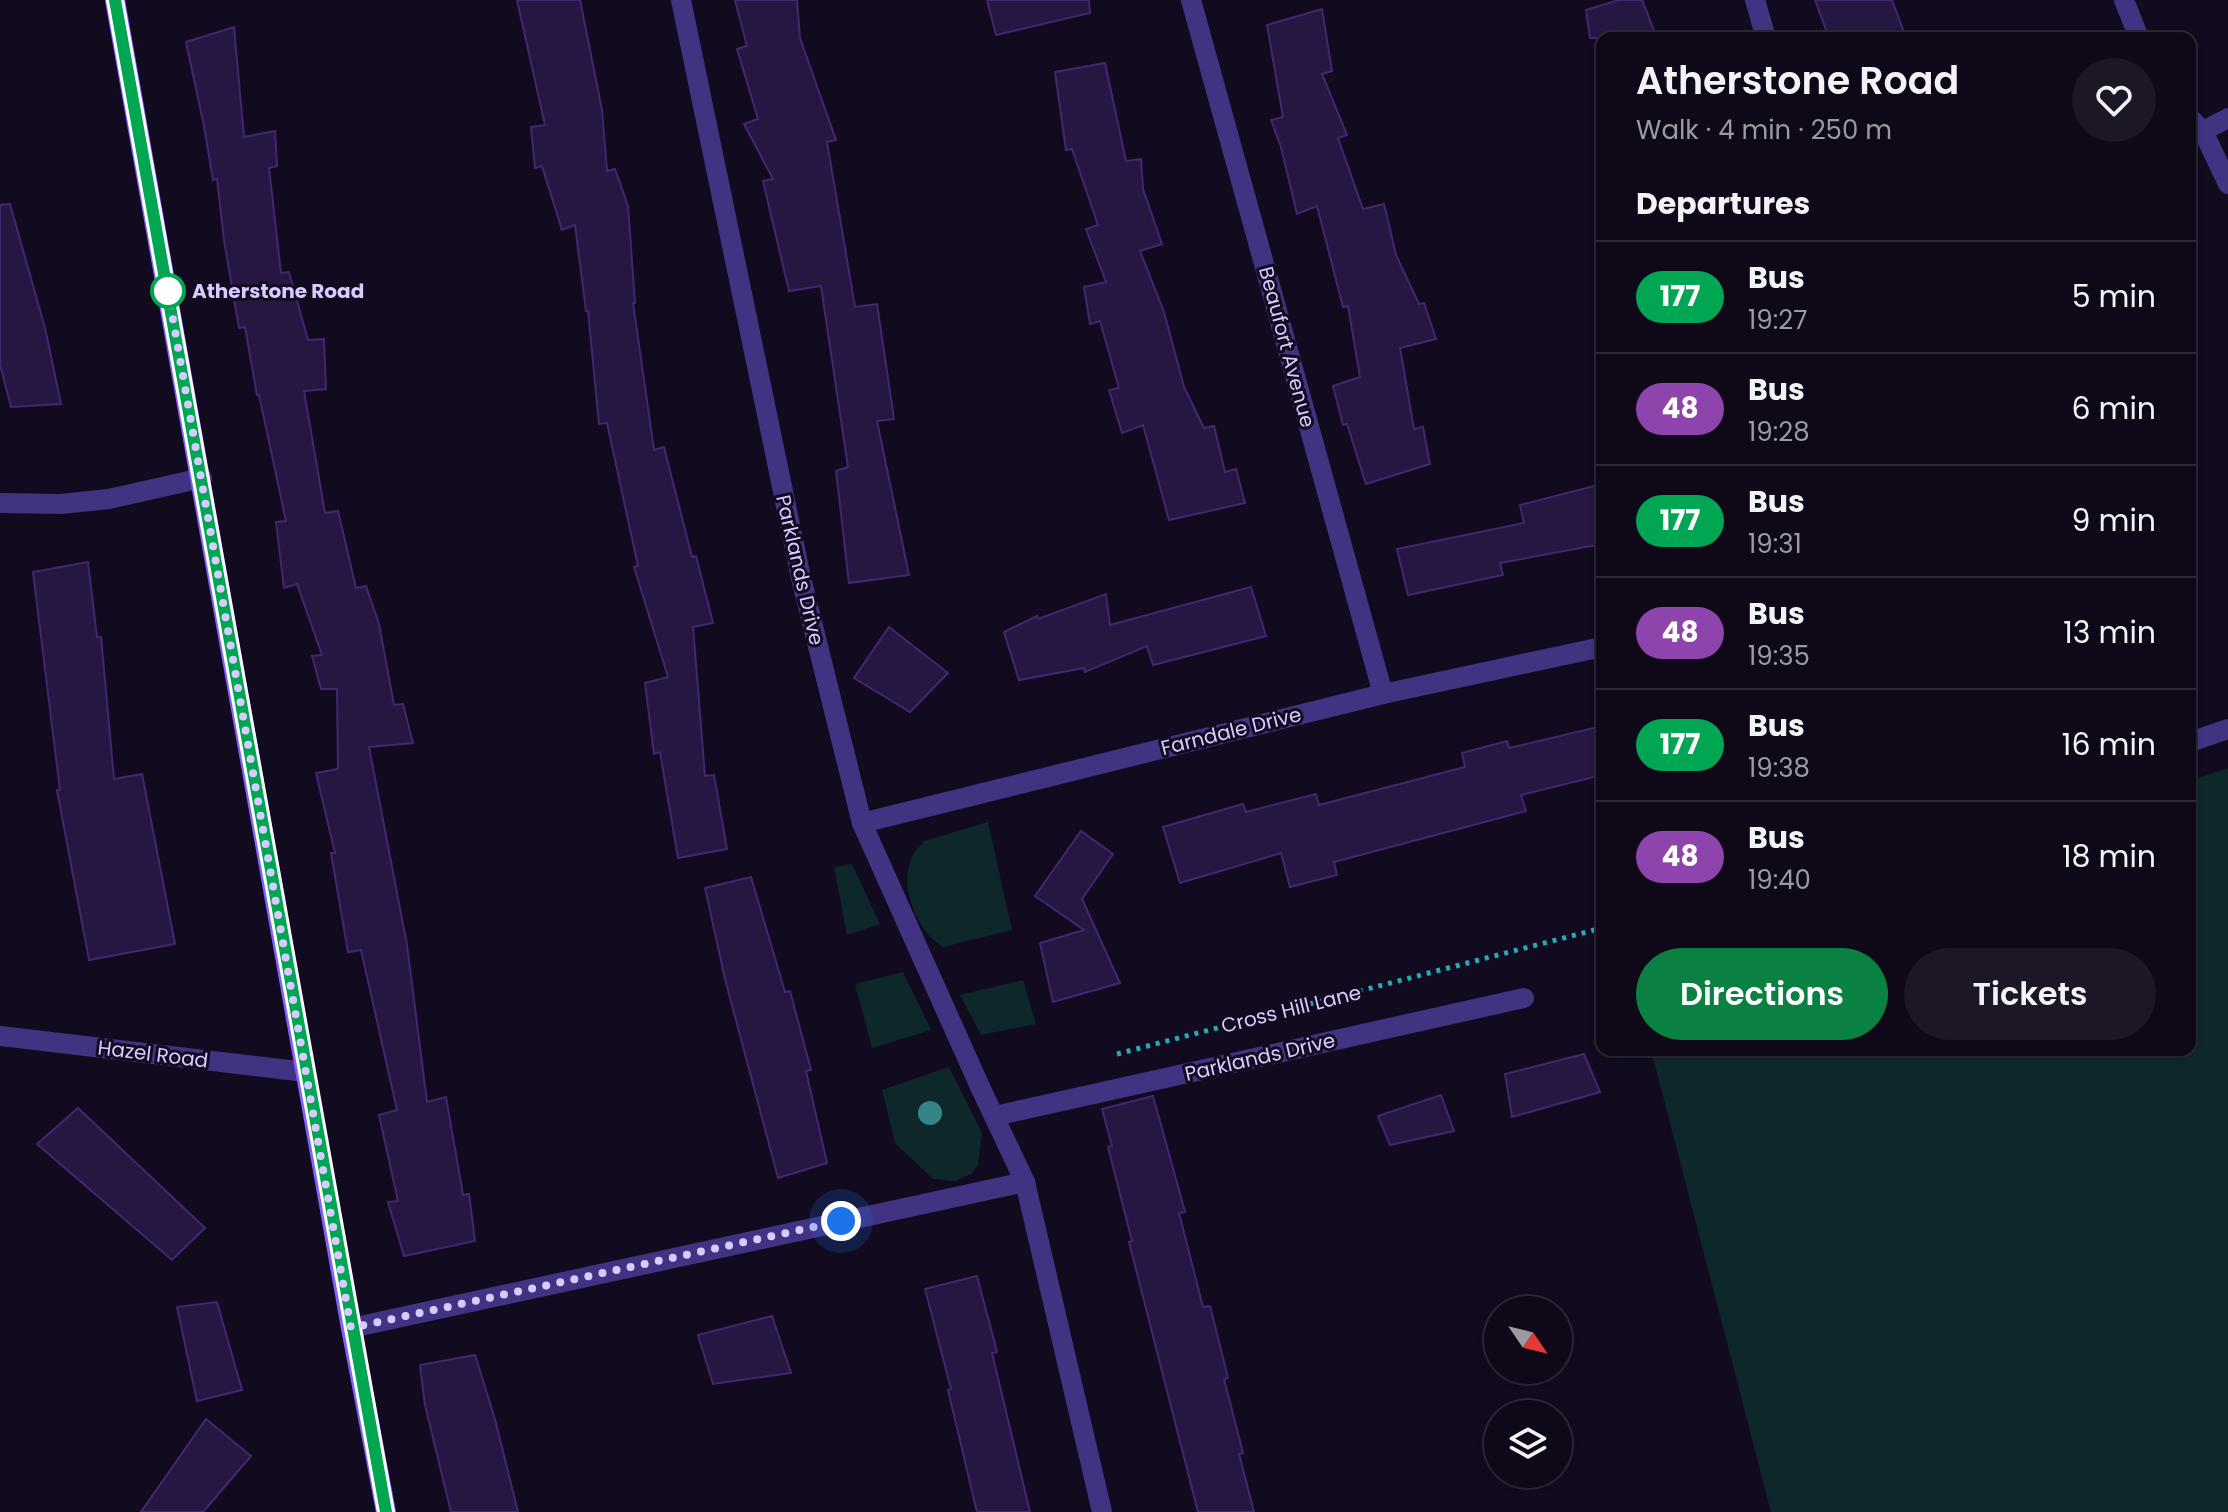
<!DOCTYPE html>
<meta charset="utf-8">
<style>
:root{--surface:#0e0818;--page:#1c1625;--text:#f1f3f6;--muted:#9b9aa2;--line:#2e2937;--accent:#0b8043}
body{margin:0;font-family:Poppins,sans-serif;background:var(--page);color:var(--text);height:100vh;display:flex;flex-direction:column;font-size:30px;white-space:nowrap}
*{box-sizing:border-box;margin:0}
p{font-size:26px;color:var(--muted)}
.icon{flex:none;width:44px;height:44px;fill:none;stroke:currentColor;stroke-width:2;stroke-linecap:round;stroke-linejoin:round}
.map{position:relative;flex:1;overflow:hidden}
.side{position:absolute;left:1596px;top:32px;width:600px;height:1024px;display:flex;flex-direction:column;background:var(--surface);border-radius:16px;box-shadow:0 2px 6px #0004,0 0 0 2px var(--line)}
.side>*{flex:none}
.badge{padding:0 16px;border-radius:26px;font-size:28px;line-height:52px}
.needle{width:52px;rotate:125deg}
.fabs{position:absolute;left:1484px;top:1296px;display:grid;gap:16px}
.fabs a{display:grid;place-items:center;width:88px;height:88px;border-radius:50%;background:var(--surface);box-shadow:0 2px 6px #0004,0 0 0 2px var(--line);font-size:40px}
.you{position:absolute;width:40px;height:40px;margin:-20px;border:6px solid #fff;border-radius:50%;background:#1a73e8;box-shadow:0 0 0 12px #1a73e833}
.map>.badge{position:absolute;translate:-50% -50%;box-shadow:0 0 0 4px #fff}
h2{padding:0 40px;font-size:30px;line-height:72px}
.round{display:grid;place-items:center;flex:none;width:84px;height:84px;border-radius:42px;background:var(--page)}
.head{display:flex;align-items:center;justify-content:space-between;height:136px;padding:0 40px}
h1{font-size:38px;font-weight:600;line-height:60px}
.cta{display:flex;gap:16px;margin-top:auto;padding:16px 40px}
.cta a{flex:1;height:92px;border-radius:48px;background:var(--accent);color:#fff;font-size:32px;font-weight:600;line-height:92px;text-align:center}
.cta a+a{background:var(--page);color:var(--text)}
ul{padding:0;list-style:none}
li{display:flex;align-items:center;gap:24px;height:112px;padding:0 40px;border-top:2px solid var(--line)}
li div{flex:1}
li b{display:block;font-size:30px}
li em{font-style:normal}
li .badge{min-width:88px;font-weight:700;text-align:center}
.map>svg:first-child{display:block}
.green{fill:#0e272b}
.building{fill:#261642;stroke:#402770;stroke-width:2}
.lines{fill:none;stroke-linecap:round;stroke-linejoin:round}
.path{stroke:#26aab8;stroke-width:5;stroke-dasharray:4 6;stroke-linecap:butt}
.lane{stroke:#423382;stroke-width:20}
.street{stroke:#423382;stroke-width:20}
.secondary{stroke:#7d62ff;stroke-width:20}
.tree{fill:#348385}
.line-casing{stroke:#fff;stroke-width:18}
.line{stroke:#00a651;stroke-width:12}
.walk{stroke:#d8cbff;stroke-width:8;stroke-dasharray:0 14.4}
.stop-dot{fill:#fff;stroke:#00a651;stroke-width:4}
.labels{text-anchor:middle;stroke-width:6;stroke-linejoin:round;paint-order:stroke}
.stop-label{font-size:20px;font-weight:bold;fill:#d8cbff;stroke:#120b20;text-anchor:start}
.street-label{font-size:20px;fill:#d8cbff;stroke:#120b20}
</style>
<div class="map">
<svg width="2228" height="1512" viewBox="0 0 2228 1512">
<rect width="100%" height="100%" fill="#120b20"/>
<g class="green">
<path d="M2228 768V1512H1771L1651 1050H2190V781Z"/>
<path d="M988 822 1012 930 943 947C919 933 900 891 910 862 912 855 919 847 924 841Z"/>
<path d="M852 864 880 924 847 935 834 867Z"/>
<path d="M903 972 931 1030 872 1048 855 984Z"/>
<path d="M1023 980 1036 1024 981 1035 960 995Z"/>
<path d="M949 1067 982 1133 978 1165 971 1174 955 1181 933 1179 895 1143 882 1090Z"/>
</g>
<g class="building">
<path d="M517 0H580L602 110 607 171 615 169 628 206 635 303H633L654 450 664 447 692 557 696 556 713 623 693 627 705 776 714 775 727 849 678 858 660 752 654 754 645 683 668 677 634 567 638 566 607 423 599 424 588 311H586L575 225 562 230 542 166 535 168 531 127 545 125Z"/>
<path d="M735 0H797L800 38 836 140 827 142 855 307 877 304 894 419 877 421 909 575 849 583 836 471 848 467 821 286 789 291 763 181 773 179 744 124 758 119 737 49 747 46Z"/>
<path d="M987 0H1089L1090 13 996 35Z"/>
<path d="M1619 0H1642L1657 38H1590L1586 10Z"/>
<path d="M1815 0H1892L1906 38H1829Z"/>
<path d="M1322 9 1332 71 1322 74 1347 135 1338 138 1363 209 1384 204 1396 255 1419 304 1424 303 1436 339 1400 348 1414 429 1423 427 1430 464 1366 484 1347 424 1343 425 1333 386 1360 377 1348 306 1343 307 1317 206 1297 214 1281 147 1271 120 1283 117 1267 25Z"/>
<path d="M234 27 244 137 275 131 277 166 269 168 281 273 289 272 308 340 324 339 326 389 304 391 325 513 338 511 356 588 366 586 379 624 394 705 403 704 413 743 369 747 407 945 427 1102 446 1097 463 1195 469 1194 475 1241 404 1256 388 1202 398 1201 379 1115 397 1110 361 950 348 952 331 853H335L316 773 338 769 337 689H321L312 656 322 655 297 584 284 588 276 522 286 521 259 395H257L245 327 239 328 224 240 217 179 213 180 204 126 186 42Z"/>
<path d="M1105 63 1126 161 1141 159 1143 189 1162 244 1140 251 1164 312 1184 387 1204 428 1214 426 1225 472 1236 469 1245 503 1169 520 1143 425 1122 433 1109 390 1119 388 1100 321 1090 324 1084 287 1106 282 1086 229 1098 225 1072 149 1066 150 1055 72Z"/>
<path d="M10 204 45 328 61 404 11 407 0 364V205Z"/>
<path d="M1602 484V544L1500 563 1503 575 1408 595 1397 549 1524 523 1520 505Z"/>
<path d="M88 562 97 637H101L114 779 142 774 175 944 89 960 57 790H60L33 572Z"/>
<path d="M1251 587 1266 636 1153 665 1147 646 1085 672 1084 668 1019 680 1004 632 1037 616 1038 619 1106 594 1110 625Z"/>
<path d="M889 627 948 673 910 712 854 678Z"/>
<path d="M1602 726V775L1521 795 1526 811 1334 862 1337 875 1290 887 1281 853 1180 883 1163 827 1243 804 1246 812 1316 794 1319 805 1465 767 1462 753 1507 741 1509 748Z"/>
<path d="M1081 831 1113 854 1082 899 1120 983 1053 1002 1040 943 1084 930 1035 896Z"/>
<path d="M751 877 785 992 790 991 811 1070 806 1071 827 1163 778 1178 725 979 705 888Z"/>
<path d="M1584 1054 1600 1092 1512 1117 1505 1074Z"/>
<path d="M1441 1095 1454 1131 1390 1145 1378 1116Z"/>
<path d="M1153 1096 1185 1212 1179 1213 1203 1307 1210 1306 1228 1378 1224 1379 1243 1453 1239 1454 1254 1512H1198L1129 1242 1132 1241 1108 1147 1112 1146 1102 1109Z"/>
<path d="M78 1108 205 1228 172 1260 37 1144Z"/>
<path d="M977 1276 997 1352 992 1353 1030 1512H977L948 1390 951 1389 925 1289Z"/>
<path d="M217 1302 242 1390 197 1401 177 1307Z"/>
<path d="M772 1316 791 1373 713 1384 698 1335Z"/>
<path d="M475 1355 495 1419 518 1512H451L425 1405 420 1365Z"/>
<path d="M206 1419 251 1456 203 1512H141Z"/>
</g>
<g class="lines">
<path class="path" d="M1117 1054 1602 928"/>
<path class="lane" d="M2190 742 2228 729"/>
<g class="street">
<path d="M681 0 801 578 862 823 981 1089 1025 1182 1102 1512"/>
<path d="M1191 0 1383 694"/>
<path d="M1755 0 1766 38"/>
<path d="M2124 0 2139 38"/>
<path d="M2190 118 2203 131 2228 118"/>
<path d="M2203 131 2228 184"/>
<path d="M0 503 61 504 109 499 202 478"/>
<path d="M862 823 1383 694 1602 647"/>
<path d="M0 1036 306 1072"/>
<path d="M995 1116 1524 998"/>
<path d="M351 1328 1025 1182"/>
</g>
<path class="secondary" d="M115 0 351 1328 386 1512"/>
</g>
<circle class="tree" cx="930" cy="1113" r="12"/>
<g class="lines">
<defs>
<path id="line" d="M115 0 386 1512"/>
</defs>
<use href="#line" class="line-casing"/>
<use href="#line" class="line"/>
<path class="walk" d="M168 291 351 1328 841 1221"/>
</g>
<circle class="stop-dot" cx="168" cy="291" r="16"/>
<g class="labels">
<g class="stop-label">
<text x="192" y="298">Atherstone Road</text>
</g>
<g class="street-label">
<text transform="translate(1287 347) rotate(75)" y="7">Beaufort Avenue</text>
<text transform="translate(800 570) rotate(77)" y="7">Parklands Drive</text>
<text transform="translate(1231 731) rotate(-14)" y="7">Farndale Drive</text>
<text transform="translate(1291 1009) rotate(-14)" y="7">Cross Hill Lane</text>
<text transform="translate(153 1054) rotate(7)" y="7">Hazel Road</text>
<text transform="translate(1260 1057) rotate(-13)" y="7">Parklands Drive</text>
</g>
</g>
</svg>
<div class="fabs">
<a><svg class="needle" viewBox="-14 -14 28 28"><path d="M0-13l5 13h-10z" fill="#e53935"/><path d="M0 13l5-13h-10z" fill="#9b9aa2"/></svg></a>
<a><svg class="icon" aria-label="layers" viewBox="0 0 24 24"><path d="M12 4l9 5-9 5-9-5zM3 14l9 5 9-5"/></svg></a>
</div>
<div class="you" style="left:841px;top:1221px"></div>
<section class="side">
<div class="head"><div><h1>Atherstone Road</h1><p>Walk · 4 min · 250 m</p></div><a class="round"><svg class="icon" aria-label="heart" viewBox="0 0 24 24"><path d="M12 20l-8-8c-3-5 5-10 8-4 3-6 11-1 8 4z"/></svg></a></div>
<h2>Departures</h2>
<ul>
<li><span class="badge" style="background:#00a651;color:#fff">177</span><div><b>Bus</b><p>19:27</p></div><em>5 min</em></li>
<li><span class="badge" style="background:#8e44ad;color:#fff">48</span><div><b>Bus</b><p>19:28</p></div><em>6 min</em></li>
<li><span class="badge" style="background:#00a651;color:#fff">177</span><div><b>Bus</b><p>19:31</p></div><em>9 min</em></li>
<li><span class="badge" style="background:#8e44ad;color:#fff">48</span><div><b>Bus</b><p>19:35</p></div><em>13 min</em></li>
<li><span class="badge" style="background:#00a651;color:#fff">177</span><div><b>Bus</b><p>19:38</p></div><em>16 min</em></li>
<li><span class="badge" style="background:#8e44ad;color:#fff">48</span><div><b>Bus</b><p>19:40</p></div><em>18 min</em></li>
</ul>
<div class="cta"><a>Directions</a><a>Tickets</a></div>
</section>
</div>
